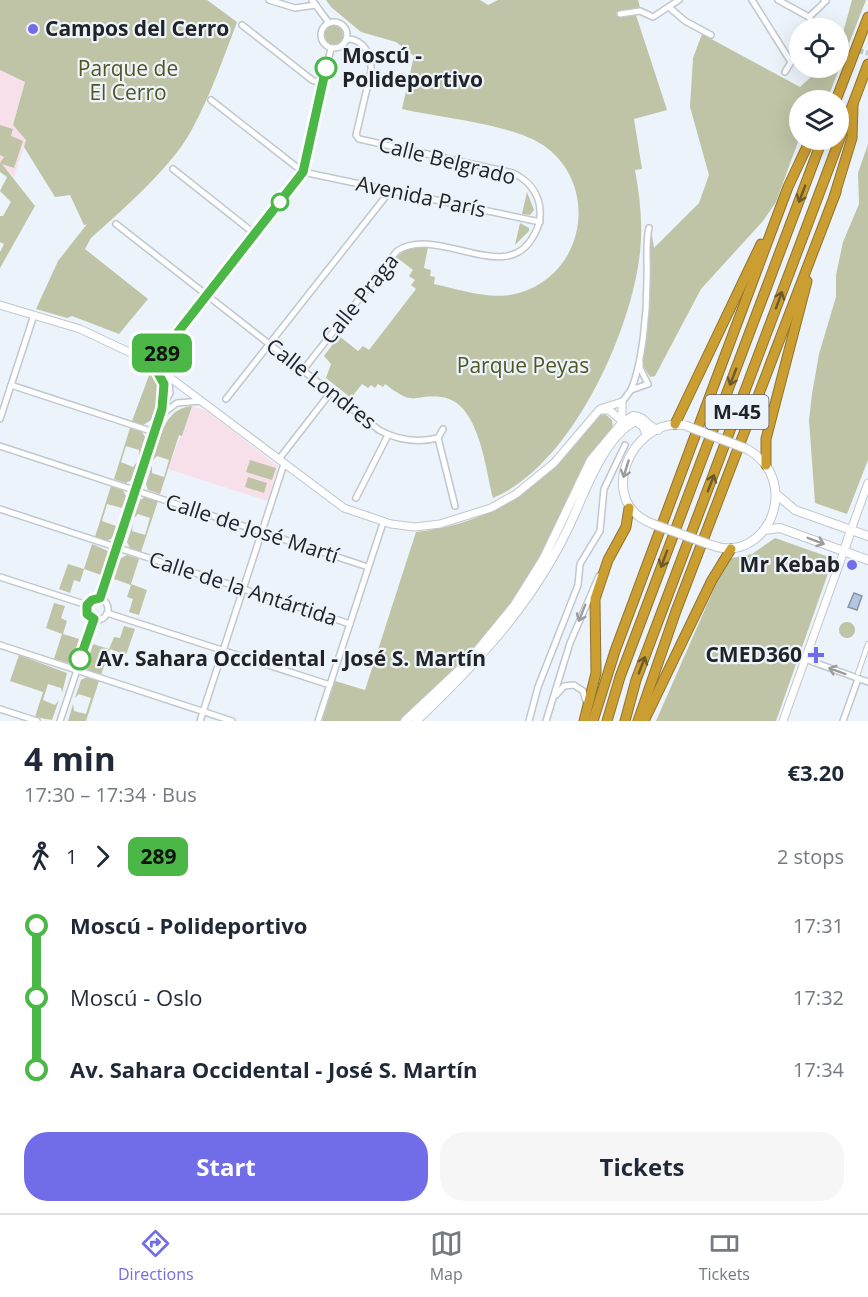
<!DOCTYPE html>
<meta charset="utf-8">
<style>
:root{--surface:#fff;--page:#f6f6f7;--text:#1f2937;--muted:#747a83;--line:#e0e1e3;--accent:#716ce7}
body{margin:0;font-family:"Open Sans",sans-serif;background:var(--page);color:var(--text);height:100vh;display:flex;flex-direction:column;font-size:22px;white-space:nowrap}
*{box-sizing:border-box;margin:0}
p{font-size:20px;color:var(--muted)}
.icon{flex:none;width:33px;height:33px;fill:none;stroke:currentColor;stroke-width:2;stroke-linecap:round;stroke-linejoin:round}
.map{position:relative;height:721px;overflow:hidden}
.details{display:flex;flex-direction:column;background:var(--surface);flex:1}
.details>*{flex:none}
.badge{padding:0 12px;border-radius:9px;font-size:21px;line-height:39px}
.tools{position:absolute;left:789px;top:18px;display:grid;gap:12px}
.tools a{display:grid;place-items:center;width:60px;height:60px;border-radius:50%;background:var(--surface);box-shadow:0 6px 24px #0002;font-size:30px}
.map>.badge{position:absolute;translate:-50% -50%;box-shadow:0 0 0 3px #fff}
.legs{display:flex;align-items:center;gap:9px;height:66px;padding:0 24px;font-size:20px}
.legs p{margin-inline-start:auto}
.head{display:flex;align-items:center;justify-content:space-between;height:102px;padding:0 24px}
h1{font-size:33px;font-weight:700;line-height:45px}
.primary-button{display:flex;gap:12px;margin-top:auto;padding:12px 24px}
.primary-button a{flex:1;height:69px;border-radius:24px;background:var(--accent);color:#fff;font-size:24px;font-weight:700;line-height:69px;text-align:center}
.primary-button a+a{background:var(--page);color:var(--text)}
ul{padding:0 24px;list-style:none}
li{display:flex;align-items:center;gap:21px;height:72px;font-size:22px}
li i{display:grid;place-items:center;width:9px;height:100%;margin:0 8px;background:currentColor}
li i::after{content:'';width:15px;height:15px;margin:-8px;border:4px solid;border-radius:50%;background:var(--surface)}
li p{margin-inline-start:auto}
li:first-child i{background:linear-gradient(#0000 50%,currentColor 0)}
li:last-child i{background:linear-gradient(currentColor 50%,#0000 0)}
.tabs{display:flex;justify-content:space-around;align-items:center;height:84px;border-top:2px solid var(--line);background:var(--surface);font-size:16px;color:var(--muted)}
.tabs a{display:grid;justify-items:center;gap:3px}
.tabs .current{color:var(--accent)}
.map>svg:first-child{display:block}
.education{fill:#f8e0eb}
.green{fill:#bfc4a6}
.water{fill:#b4c5e1;stroke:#8894a9;stroke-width:1.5}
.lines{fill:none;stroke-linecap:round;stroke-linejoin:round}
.minor-tunnel{stroke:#c3c9d0;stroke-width:5;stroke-dasharray:5 2.5;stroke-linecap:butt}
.pedestrian-casing{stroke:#c0c7ce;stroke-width:6}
.minor-casing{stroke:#c0c7ce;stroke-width:8}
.tertiary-casing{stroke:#c0c7ce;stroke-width:9}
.secondary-casing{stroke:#c0c7ce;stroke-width:10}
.motorway-casing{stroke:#90732e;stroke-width:11}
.pedestrian{stroke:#fff;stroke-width:4}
.minor{stroke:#fff;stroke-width:5}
.tertiary{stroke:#fff;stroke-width:7}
.secondary{stroke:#fff;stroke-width:8}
.motorway{stroke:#cb9e32;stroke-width:9}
.secondary-bridge-casing{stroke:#c0c7ce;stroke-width:10;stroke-linecap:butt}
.secondary-bridge{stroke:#fff;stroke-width:8}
.oneway{stroke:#6d5a2b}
.oneway2{stroke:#9b9c9d}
.line-1-casing{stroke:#fff;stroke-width:14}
.line-1{stroke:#4ab747;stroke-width:9}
.poi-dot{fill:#716ce7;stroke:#ecf3fa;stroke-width:2}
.stop-1-dot{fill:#fff;stroke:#4ab747;stroke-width:3}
.labels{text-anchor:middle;stroke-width:4.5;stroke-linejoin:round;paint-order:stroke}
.shield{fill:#ecf3fa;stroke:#5e6166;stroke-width:1.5}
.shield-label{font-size:20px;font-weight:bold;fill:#212326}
.poi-label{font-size:21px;font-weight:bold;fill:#212326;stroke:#ecf3fa;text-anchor:end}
.stop-label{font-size:21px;font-weight:bold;fill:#212326;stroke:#ecf3fa;text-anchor:start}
.park-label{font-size:21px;fill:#505521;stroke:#ecf3fa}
.street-label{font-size:21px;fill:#212326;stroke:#ecf3fa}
</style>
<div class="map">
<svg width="868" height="721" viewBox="0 0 868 721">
<rect width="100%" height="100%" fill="#ecf3fa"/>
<g class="education">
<path d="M0 70 25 82 13 125 26 140 14 177 0 163Z"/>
<path d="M192 406 207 411 278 466 268 501 168 469Z"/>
</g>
<g class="green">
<path d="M0 0H207L237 22C223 59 210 97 191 131 172 167 121 211 91 238L85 249 148 299 119 334 72 316 67 318 36 309 58 261 87 224 84 225 70 195 55 197 24 147 26 140 13 125 25 82 0 70Z"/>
<path d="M326 0H480L488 5 498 0H638L641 11 636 15 667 110 634 119 642 169 635 170C640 197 643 224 640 252 632 331 571 466 493 498 485 467 479 401 441 397 410 394 417 408 385 384L383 387 378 384 375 388 371 385 368 388 362 384 351 398 326 378 331 364 324 356 339 336 358 351 363 346 369 350 416 289 411 285 415 280 409 276 413 270 396 257 410 247H428L424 268 431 270 430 276 435 277 434 284C462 290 491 301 519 293 586 274 600 184 543 145 512 124 441 118 402 109L414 56 396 42 361 32 331 7Z"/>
<path d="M852 0H866L827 100H800L799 139 776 202 763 221 701 289 655 376 650 377 642 364 651 273 648 240 651 230 654 248 699 203 709 175 690 107 693 58 702 34 800 87 821 68H838L839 47Z"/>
<circle cx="333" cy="35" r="10"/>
<path d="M0 125 13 129 11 136 23 141 14 168 2 164 35 206 0 268V252L4 244 0 242V216H3L11 202 0 191 7 177 0 172V163L4 157 0 155Z"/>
<path d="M868 144V460L847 514 815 503 809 420 812 394 819 354 836 297V275L843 242 859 204 858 173Z"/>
<path d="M527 192 534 210 530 215 522 214Z"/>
<path d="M520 223 529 228V231L515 245Z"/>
<path d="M151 370C165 386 157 402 151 420L143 425 132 421Z"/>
<path d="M192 406 182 436 179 435 160 494 148 490 146 484 152 465V473L164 477 169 460 157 456 153 460C161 438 163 409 192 406Z"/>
<path d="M605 414 612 420 613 428 586 461 549 542 511 603 477 646 400 721H322L335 681 365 690 416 532C501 522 548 481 598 416Z"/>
<path d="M130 428 142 432 145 437 139 456V450L126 446 121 462 133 467 137 462 131 480 126 483 114 479Z"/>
<path d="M250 460 276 468 272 480 246 472Z"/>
<path d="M248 477 267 483 264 493 245 487Z"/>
<path d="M111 486 123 490 126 496 122 508 107 504 102 521 116 526 112 538 107 541 95 537Z"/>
<path d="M145 497 158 501 141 552 130 548 127 542 133 524 132 531 145 535 150 518 138 514 134 518 140 500Z"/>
<path d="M775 538 826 556 832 562 776 721H656L727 559 752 554Z"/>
<path d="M92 544 108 551 101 575 84 569 80 582 74 580 70 593 59 589 68 564 84 569Z"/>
<path d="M127 555 139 559 131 584 147 590 139 615 129 612 133 599 127 597 131 585 114 579 121 558Z"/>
<path d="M54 603 65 606 61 618 67 621 63 634 79 639 72 660 68 663 54 659 62 634 46 628Z"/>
<circle cx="847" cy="630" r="8"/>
<path d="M124 626 135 629 126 655 110 649 101 675 88 671 86 666 93 644 109 649 114 637 120 638Z"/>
<path d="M19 655 67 673 62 693 61 688 48 684 43 700 55 705 59 700 52 720 35 717 43 692 10 681Z"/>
<path d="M87 677 99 681 86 721H68L73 704 74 711 86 714 91 698 79 694 75 698 81 680Z"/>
</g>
<path class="water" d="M854 593 862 596 857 610 848 607Z"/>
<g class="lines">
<path class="minor-tunnel" d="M844 47 868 53"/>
<defs>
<path id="pedestrian" d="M858 673 868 644"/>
<g id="minor">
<path d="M269 0 295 8 316 5"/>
<path d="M312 0 329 23"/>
<path d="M752 0 791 62 785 72"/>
<path d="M778 0 809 17 817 28"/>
<path d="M670 8 685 21 711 35"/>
<path d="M620 14 640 11 653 17 679 0"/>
<path d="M809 17 826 1 824 0"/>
<circle cx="334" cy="35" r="13"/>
<path d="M242 25 312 80 323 84"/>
<path d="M838 45 844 47"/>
<path d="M211 100 303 172 540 222"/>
<path d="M173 169 255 234"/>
<path d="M116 224 379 430C397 440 417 443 438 438L443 429"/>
<path d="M303 370 397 251C439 224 507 288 534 235 541 223 542 212 538 199 533 186 525 179 513 173L359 139 356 135 371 71C372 56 364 38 346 39"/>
<path d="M11 385 154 432"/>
<path d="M631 390C643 361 647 311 647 280 648 262 645 245 649 228"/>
<path d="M226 399 390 191"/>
<path d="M166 401 170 393 168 375"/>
<path d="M622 402 631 390 648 384 640 368V362"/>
<path d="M162 414 177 403 202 401"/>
<path d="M0 419 34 315"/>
<path d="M438 438 455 506"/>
<path d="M0 446 368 567"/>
<path d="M279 459 331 392"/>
<path d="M356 498 388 435"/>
<path d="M0 509 350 624"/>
<path d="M0 577 87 605"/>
<circle cx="97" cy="609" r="11"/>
<path d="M100 599 165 396 160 373 153 364 303 172 331 48"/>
<path d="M107 613 330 685"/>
<path d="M0 645 232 721"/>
<path d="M805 659 868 682"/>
<path d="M556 695 564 686 574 685 583 691 586 701"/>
<path d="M0 709 37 721"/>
<path d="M60 721 94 619"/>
<path d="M200 721 284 464"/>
<path d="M318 721 383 523"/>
<path d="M529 721 538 687 578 585 580 564 600 531 604 489 625 445"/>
<path d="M546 721 570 643 599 576"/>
<path d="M843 721 858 679"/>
</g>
<g id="tertiary">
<path d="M0 305 80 329 148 361 344 508 391 524 415 527 440 524 491 508 516 494 554 463 600 409 622 402V423"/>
<path d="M602 410H609L621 420"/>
<path d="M851 530 868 483"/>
<path d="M783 721 844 551"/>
</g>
<g id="secondary">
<path d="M776 494 795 510 868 536"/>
<path d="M653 524C594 502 632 420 680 425"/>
<path d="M764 530 780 528 868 560"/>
<path d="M711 545C767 566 804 481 747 449"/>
<path d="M844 551 851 530"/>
<path d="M405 721 468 662 514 606 544 558 591 460 622 423 633 416C645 416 647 427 658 430"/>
<path d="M416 721C482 658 539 597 576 511 587 485 608 433 636 421L643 426 647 435"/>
</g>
<g id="motorway">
<path d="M836 100 868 17"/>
<path d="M834 197 852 138 853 105"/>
<path d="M675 424 761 244"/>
<path d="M766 465V439L807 281"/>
<path d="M584 721 596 673 595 599 608 560 626 527 629 508"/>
<path d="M593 721 615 651 708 401 788 187 810 140"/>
<path d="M607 721 620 677 822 140"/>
<path d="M625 721 636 680 868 64"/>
<path d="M638 721 676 611 836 192"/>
<path d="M644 721 712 580 731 549"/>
</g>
</defs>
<use href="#pedestrian" class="pedestrian-casing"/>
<use href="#minor" class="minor-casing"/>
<use href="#tertiary" class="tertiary-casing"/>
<use href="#secondary" class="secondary-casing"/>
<use href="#motorway" class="motorway-casing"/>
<use href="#pedestrian" class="pedestrian"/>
<use href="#minor" class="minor"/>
<use href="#tertiary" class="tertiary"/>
<use href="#secondary" class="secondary"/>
<use href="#motorway" class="motorway"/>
<defs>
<g id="secondary-bridge">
<path d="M684 425 747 449"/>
<path d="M653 524 711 545"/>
</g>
</defs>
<use href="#secondary-bridge" class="secondary-bridge-casing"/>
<use href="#secondary-bridge" class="secondary-bridge"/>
</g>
<defs><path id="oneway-shaft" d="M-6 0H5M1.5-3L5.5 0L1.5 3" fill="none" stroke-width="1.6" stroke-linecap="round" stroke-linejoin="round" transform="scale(1.5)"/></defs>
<g class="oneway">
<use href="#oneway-shaft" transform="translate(802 194) rotate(111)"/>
<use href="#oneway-shaft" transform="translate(779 300) rotate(-70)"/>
<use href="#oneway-shaft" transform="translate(733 377) rotate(111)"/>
<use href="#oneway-shaft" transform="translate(711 483) rotate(-69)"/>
<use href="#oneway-shaft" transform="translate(664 559) rotate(110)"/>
<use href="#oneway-shaft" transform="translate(642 665) rotate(-69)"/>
</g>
<g class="oneway2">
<use href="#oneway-shaft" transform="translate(626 469) rotate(107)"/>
<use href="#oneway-shaft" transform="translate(816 541) rotate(21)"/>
<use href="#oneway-shaft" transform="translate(582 613) rotate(112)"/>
<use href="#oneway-shaft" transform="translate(837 671) rotate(-160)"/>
</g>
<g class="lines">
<defs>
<path id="line-1" d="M80 659 94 619 87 614V605L92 600 100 598 162 409 164 384 153 364 303 172 326 68"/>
</defs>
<use href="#line-1" class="line-1-casing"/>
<use href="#line-1" class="line-1"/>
</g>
<g class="poi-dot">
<circle cx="33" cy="29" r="6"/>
<circle cx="852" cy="565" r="6"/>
<path d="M813 646h6v6h6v6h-6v6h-6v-6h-6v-6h6z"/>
</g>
<g class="stop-1-dot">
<circle cx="326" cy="68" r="10"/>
<circle cx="280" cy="202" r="8"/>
<circle cx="80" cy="659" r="10"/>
</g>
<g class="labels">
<rect class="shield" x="705.5" y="395" width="63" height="34" rx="4.5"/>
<g class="shield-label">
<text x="737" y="419">M-45</text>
</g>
<g class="poi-label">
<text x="45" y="36" text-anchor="start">Campos del Cerro</text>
<text x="840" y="572">Mr Kebab</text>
<text x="802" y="662">CMED360</text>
</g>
<g class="stop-label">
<text x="342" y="63">Moscú -<tspan x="342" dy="24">Polideportivo</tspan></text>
<text x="97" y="666">Av. Sahara Occidental - José S. Martín</text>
</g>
<g class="park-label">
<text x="128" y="76">Parque de<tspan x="128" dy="24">El Cerro</tspan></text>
<text x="523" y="373">Parque Peyas</text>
</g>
<g class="street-label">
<text transform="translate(447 161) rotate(14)" y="7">Calle Belgrado</text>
<text transform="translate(421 197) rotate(12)" y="7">Avenida París</text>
<text transform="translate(360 299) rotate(-51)" y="7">Calle Praga</text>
<text transform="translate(321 384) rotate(38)" y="7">Calle Londres</text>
<text transform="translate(252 529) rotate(18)" y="7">Calle de José Martí</text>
<text transform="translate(243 589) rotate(18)" y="7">Calle de la Antártida</text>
</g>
</g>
</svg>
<div class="tools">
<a><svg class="icon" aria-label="locate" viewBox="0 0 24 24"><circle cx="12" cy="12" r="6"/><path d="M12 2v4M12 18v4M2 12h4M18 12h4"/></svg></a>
<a><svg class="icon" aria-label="layers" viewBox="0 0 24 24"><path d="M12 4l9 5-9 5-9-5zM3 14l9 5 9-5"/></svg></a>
</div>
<b class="badge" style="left:162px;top:353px;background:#4ab747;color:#111">289</b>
</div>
<section class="details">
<div class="head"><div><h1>4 min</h1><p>17:30 – 17:34 · Bus</p></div><b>€3.20</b></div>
<div class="legs"><svg class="icon" aria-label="walk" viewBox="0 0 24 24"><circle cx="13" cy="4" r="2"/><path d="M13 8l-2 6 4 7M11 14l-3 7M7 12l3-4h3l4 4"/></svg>1<svg class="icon" aria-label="forward" viewBox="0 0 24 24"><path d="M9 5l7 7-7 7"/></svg><b class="badge" style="background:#4ab747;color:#111">289</b><p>2 stops</p></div>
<ul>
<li><i style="color:#4ab747"></i><b>Moscú - Polideportivo</b><p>17:31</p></li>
<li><i style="color:#4ab747"></i><span>Moscú - Oslo</span><p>17:32</p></li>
<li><i style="color:#4ab747"></i><b>Av. Sahara Occidental - José S. Martín</b><p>17:34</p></li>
</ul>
<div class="primary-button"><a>Start</a><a>Tickets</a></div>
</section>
<nav class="tabs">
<a class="current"><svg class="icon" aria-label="directions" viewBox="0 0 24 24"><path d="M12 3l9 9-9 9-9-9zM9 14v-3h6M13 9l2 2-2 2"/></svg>Directions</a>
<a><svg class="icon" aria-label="map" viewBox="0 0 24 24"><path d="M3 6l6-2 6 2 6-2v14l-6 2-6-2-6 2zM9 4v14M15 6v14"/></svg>Map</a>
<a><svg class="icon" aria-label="tickets" viewBox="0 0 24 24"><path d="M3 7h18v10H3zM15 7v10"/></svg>Tickets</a>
</nav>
